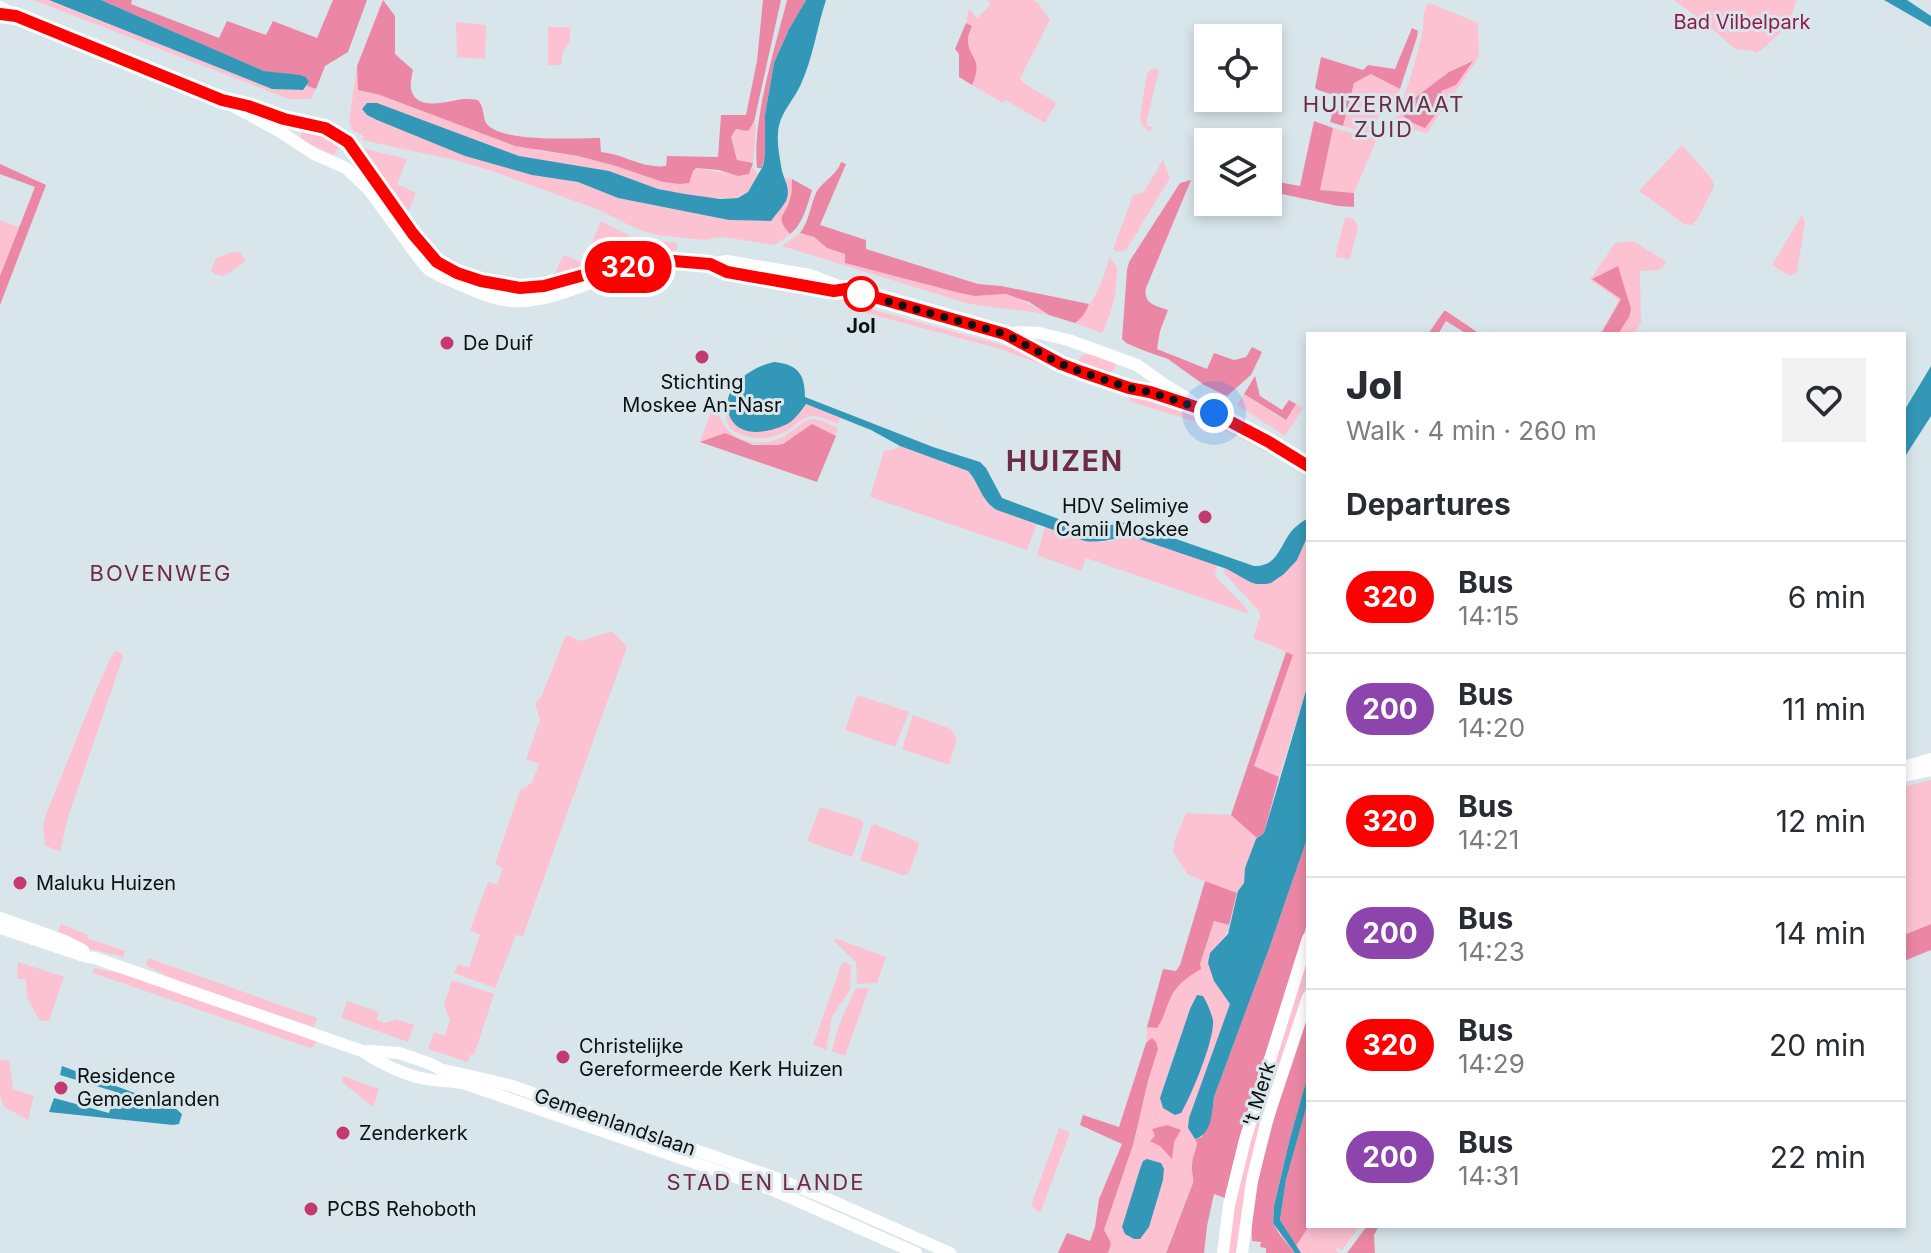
<!DOCTYPE html>
<meta charset="utf-8">
<style>
:root{--surface:#fff;--page:#f2f2f3;--text:#2b2b33;--muted:#7c7c81;--line:#e1e1e2}
body{margin:0;font-family:Inter,sans-serif;background:var(--page);color:var(--text);height:100vh;display:flex;flex-direction:column;font-size:30px;white-space:nowrap}
*{box-sizing:border-box;margin:0}
p{font-size:26px;color:var(--muted)}
.icon{flex:none;width:44px;height:44px;fill:none;stroke:currentColor;stroke-width:2;stroke-linecap:round;stroke-linejoin:round}
.map{position:relative;flex:1;overflow:hidden}
.sheet{position:absolute;left:1306px;top:332px;width:600px;height:896px;display:flex;flex-direction:column;background:var(--surface);border-radius:0px;box-shadow:0 4px 12px #0003}
.sheet>*{flex:none}
.badge{padding:0 16px;border-radius:26px;font-size:28px;line-height:52px}
.tools{position:absolute;left:1194px;top:24px;display:grid;gap:16px}
.tools a{display:grid;place-items:center;width:88px;height:88px;border-radius:0px;background:var(--surface);box-shadow:0 4px 12px #0003;font-size:40px}
.you{position:absolute;width:40px;height:40px;margin:-20px;border:6px solid #fff;border-radius:50%;background:#1a73e8;box-shadow:0 0 0 12px #1a73e833}
.map>.badge{position:absolute;translate:-50% -50%;box-shadow:0 0 0 4px #fff}
h2{padding:0 40px;font-size:30px;line-height:72px}
.round{display:grid;place-items:center;flex:none;width:84px;height:84px;border-radius:0px;background:var(--page)}
.headline{display:flex;align-items:center;justify-content:space-between;height:136px;padding:0 40px}
h1{font-size:38px;font-weight:800;line-height:60px}
ul{padding:0;list-style:none}
li{display:flex;align-items:center;gap:24px;height:112px;padding:0 40px;border-top:2px solid var(--line)}
li div{flex:1}
li b{display:block;font-size:30px}
li em{font-style:normal}
li .badge{min-width:88px;font-weight:700;text-align:center}
.map>svg:first-child{display:block}
.green{fill:#fcc2d1;fill-rule:evenodd}
.forest{fill:#eb87a5}
.water{fill:#3398b7}
.lines{fill:none;stroke-linecap:round;stroke-linejoin:round}
.secondary{stroke:#fff;stroke-width:12}
.line-casing{stroke:#fff;stroke-width:18}
.line{stroke:#f00;stroke-width:12}
.walk{stroke:#0b1011;stroke-width:8;stroke-dasharray:0 14.4}
.stop-dot{fill:#fff;stroke:#f00;stroke-width:4}
.poi-dot{fill:#c4396f;stroke:#d8e6eb;stroke-width:3}
.labels{text-anchor:middle;stroke-width:6;stroke-linejoin:round;paint-order:stroke}
.park-label{font-size:20px;fill:#901a4c;stroke:#d8e6eb}
.stop-label{font-size:20px;font-weight:bold;fill:#0b1011;stroke:#d8e6eb}
.poi-label{font-size:20px;fill:#0b1011;stroke:#d8e6eb;text-anchor:start}
.street-label{font-size:20px;fill:#0b1011;stroke:#d8e6eb}
.neighbourhood-label{font-size:22px;letter-spacing:2px;fill:#6f2b43;stroke:#d8e6eb}
.district-label{font-size:28px;font-weight:bold;letter-spacing:2px;fill:#6f2b43;stroke:#d8e6eb}
</style>
<div class="map">
<svg width="1931" height="1253" viewBox="0 0 1931 1253">
<rect width="100%" height="100%" fill="#d8e6eb"/>
<g class="green">
<path d="M33 0H49L272 89 303 90 307 86 316 89 311 99H289Z"/>
<path d="M988 0H1033L1038 3 1050 20 1020 78 1025 84 1055 102 1056 104 1045 122H1043L1006 100 1003 103 972 85C985 57 967 59 968 39 968 35 971 30 972 26L966 23 969 9 977 18 990 5Z"/>
<path d="M1674 0H1796C1791 26 1778 36 1757 53L1754 51 1735 49 1709 26Z"/>
<path d="M1429 3 1478 23 1479 57 1427 133 1404 127 1395 129 1393 126C1404 97 1416 64 1422 33 1425 22 1421 12 1429 3Z"/>
<path d="M456 22 486 25 485 59 457 57Z"/>
<path d="M548 27H570V42L562 54V65H548Z"/>
<path d="M357 66 358 90 380 95 539 151 578 156 616 166 693 171 696 168C712 170 735 177 749 174L753 167 756 172H759L748 192 738 198H706L658 189 609 171 518 156 422 120 367 115 465 156 532 175 578 182 618 198 729 220 770 221C781 208 791 194 785 178L792 179C792 186 792 193 790 199 785 217 774 216 790 234L775 245 722 237 704 240 656 235 637 229 599 210 492 171 459 161 362 140 364 136 353 131 349 122Z"/>
<path d="M1153 68 1159 70 1147 120V126L1152 127 1151 133 1142 125 1140 116 1147 73Z"/>
<path d="M1372 74 1400 89 1390 113 1381 110 1372 134 1343 126 1354 83Z"/>
<path d="M754 122 756 125 753 163 737 161 731 137 736 129 748 130Z"/>
<path d="M304 128C317 134 329 136 342 142L334 155 312 145 307 147 300 138Z"/>
<path d="M1333 128 1372 138 1376 141 1354 193 1320 190Z"/>
<path d="M1682 145 1712 179 1714 187 1697 220 1692 225 1684 224 1639 191Z"/>
<path d="M362 148 407 159 397 184 416 193 406 216 359 153Z"/>
<path d="M1163 160 1170 178 1126 250 1117 252 1113 249 1133 195 1143 193Z"/>
<path d="M1802 215 1805 223 1797 272 1790 276 1772 265Z"/>
<path d="M1345 217 1354 219 1358 228 1350 259 1335 257Z"/>
<path d="M0 220 19 227 0 276Z"/>
<path d="M601 221 634 238 677 243V250L666 252H643L611 258 552 279 564 255 583 263Z"/>
<path d="M800 233 814 237 827 248 960 293 975 296 1006 294 1017 297 1049 315C1022 309 994 309 966 303L782 246Z"/>
<path d="M1633 241 1667 262 1659 270 1640 271 1641 322 1634 334H1600L1619 300 1590 280 1615 243Z"/>
<path d="M232 252H239L246 261 224 276 215 274 211 270 216 258Z"/>
<path d="M1109 257 1117 267C1117 291 1113 311 1102 333L1075 323C1089 312 1107 275 1109 257Z"/>
<path d="M867 308 1017 349 1054 364 1052 368 997 348 866 313Z"/>
<path d="M1087 354C1096 357 1108 357 1115 362V368C1108 377 1103 370 1094 369 1090 368 1087 369 1084 369L1078 362 1081 356Z"/>
<path d="M1131 393 1214 420 1234 429 1274 452 1269 453 1225 431 1129 401Z"/>
<path d="M1244 394 1285 420 1296 404 1303 408 1285 436 1237 405Z"/>
<path d="M714 403C718 412 721 423 728 430 743 446 769 446 786 435 794 430 804 419 813 419 820 419 830 425 837 427L836 436 812 424 783 444 765 446 744 442H700Z"/>
<path d="M805 404 840 418 838 424C831 421 821 416 813 416 804 416 798 423 791 428 772 442 749 441 730 429L726 419 728 407 730 417 766 431C783 426 795 420 805 404Z"/>
<path d="M900 446 968 471 992 508 1037 524 1027 550 870 497 884 451 895 449Z"/>
<path d="M1045 527 1093 542C1108 543 1121 536 1136 538L1217 565 1215 574 1217 578 1246 608 1249 614 1086 558 1081 571 1037 555Z"/>
<path d="M1308 535V684L1279 777 1254 766 1293 655 1253 638 1260 617 1259 611 1223 572 1224 568 1227 569 1256 584 1271 583 1297 560Z"/>
<path d="M612 631 627 647 523 936 516 935 495 988 454 973 458 964 469 967 480 935 470 930 488 882 497 884 503 868 495 864 520 790 532 783 539 764 526 759 540 720 535 703 541 697 566 635 581 641Z"/>
<path d="M115 651 121 653 123 657 68 817 60 852 45 845 43 827 45 817 94 695 109 661Z"/>
<path d="M857 695 909 712 895 747 845 730Z"/>
<path d="M913 715 951 729 957 739 949 765 902 749Z"/>
<path d="M1931 780V924L1904 935V787Z"/>
<path d="M820 807 860 819 864 823 852 857 807 841Z"/>
<path d="M1186 813 1231 815 1257 838 1245 868 1244 883 1237 893 1188 875 1173 852 1175 840Z"/>
<path d="M874 824 918 842 919 845 908 875H902L860 860 871 827Z"/>
<path d="M1214 921 1229 925C1227 941 1212 945 1208 963L1230 1004 1188 1128C1191 1133 1194 1136 1196 1141 1199 1151 1190 1159 1192 1169 1192 1174 1194 1178 1193 1183L1165 1253H1108L1111 1243 1104 1231 1133 1145 1148 1081 1158 1050 1152 1038 1146 1043 1147 1027 1157 1028C1165 1018 1165 1008 1171 997 1177 984 1189 976 1200 969V964ZM1203 996 1213 1021 1212 1034 1163 1108 1160 1098 1190 1009Z"/>
<path d="M61 924 88 935 87 938 125 951 123 957 91 949 57 935Z"/>
<path d="M835 938 886 957 877 983 857 984 856 962 834 941Z"/>
<path d="M1308 956V978L1249 1171 1236 1253H1228L1234 1208 1248 1144Z"/>
<path d="M148 958 317 1018 314 1027 179 982 146 965Z"/>
<path d="M18 962 64 977 49 1021H40L27 998 26 979H17Z"/>
<path d="M844 962 851 965 850 990 832 1017 826 1050 813 1045 841 965Z"/>
<path d="M94 968 129 975 317 1040 315 1045 310 1048 93 973Z"/>
<path d="M452 980 494 994 474 1055H470L468 1062 428 1049 434 1032 445 1036 450 1020 444 1005Z"/>
<path d="M856 988H869L845 1056 832 1051C836 1029 846 1008 856 988Z"/>
<path d="M347 1001 379 1012 377 1020 385 1023 396 1019 414 1025 408 1042 341 1018Z"/>
<path d="M0 1060H9L13 1089 34 1096 28 1120 4 1107 0 1096Z"/>
<path d="M1308 1075V1226H1360L1342 1250 1337 1247 1336 1250 1339 1253H1295L1280 1235Z"/>
<path d="M343 1076 379 1089 373 1107 342 1082Z"/>
<path d="M1059 1128 1069 1132V1135L1041 1211 1038 1212 1031 1205Z"/>
</g>
<g class="forest">
<path d="M101 0H132L131 4 219 38 227 21 266 35 273 21 317 38 333 0H367L348 52 325 66 316 89 307 86 309 82 306 77 264 71Z"/>
<path d="M383 0 395 16V54L413 70C412 75 410 83 411 89 416 113 450 100 464 99 469 99 473 99 478 100 485 109 482 115 486 123 499 143 578 138 600 138L601 152C624 154 642 169 666 166L667 156 718 157 721 115H746L757 61 763 0H781L754 122 748 131 736 129 731 137 737 160 753 163 749 174 738 176 719 170 696 168 693 171 689 183 680 184 663 182 616 166 578 156 515 146 380 95 358 90 357 66Z"/>
<path d="M787 0H806L789 29 774 63 765 115V154L762 168H757C752 120 775 48 787 0Z"/>
<path d="M966 23 972 26C971 30 968 34 968 39 967 58 985 58 972 85L959 77V54L955 49Z"/>
<path d="M1412 28 1418 31 1417 37 1400 89 1371 74 1354 83 1343 126 1330 122 1337 96 1318 90 1315 88 1321 57 1363 70 1368 65 1395 69Z"/>
<path d="M1473 61 1456 85 1441 91 1445 102 1425 128 1408 121 1399 110 1449 72Z"/>
<path d="M1314 121 1333 128 1320 190 1354 193V207L1338 206 1268 191V180L1300 186Z"/>
<path d="M841 162 846 164 820 225 866 240V249L978 284 1001 286 1089 304C1086 312 1082 318 1075 323L1049 315 1029 302 1006 294 975 296 960 293 845 263V254L827 248 814 237 800 233C810 220 810 205 817 191 824 180 837 175 841 162Z"/>
<path d="M0 164 46 185 0 305V276L35 187 0 174Z"/>
<path d="M792 179 812 190C807 206 803 224 790 234 774 216 785 217 790 199 792 193 792 186 792 179Z"/>
<path d="M1191 180 1146 288C1143 304 1156 306 1168 310L1160 331 1157 349 1207 369 1214 353 1234 360 1246 357 1252 347 1262 352 1251 375 1227 396 1204 385 1168 359 1145 351 1126 343 1122 339 1127 270 1129 262 1180 183Z"/>
<path d="M1618 266 1631 309 1629 317 1618 334H1601L1621 299 1592 279Z"/>
<path d="M1444 311H1446L1480 334H1467L1446 321 1438 334H1428Z"/>
<path d="M1255 376 1260 396 1282 410 1289 400 1296 404 1286 420 1244 394Z"/>
<path d="M812 424 836 436 817 482 700 442 725 433 753 445H777L783 444Z"/>
<path d="M1286 652 1293 655 1254 766 1279 777 1264 833 1257 838 1231 815Z"/>
<path d="M1308 836V921L1255 1086 1241 1133 1225 1196V1198L1214 1194 1207 1226 1204 1253H1166L1193 1183C1194 1176 1191 1172 1192 1166 1192 1158 1196 1151 1197 1143L1195 1139 1202 1137 1212 1114 1214 1097 1270 946Z"/>
<path d="M1205 881 1237 893 1229 925 1214 921 1200 964 1201 969C1189 976 1177 984 1171 997 1165 1009 1165 1017 1157 1028L1147 1027 1163 969 1176 971 1180 965Z"/>
<path d="M1931 924V950L1904 961V935Z"/>
<path d="M1308 1009V1075L1290 1138 1274 1206 1273 1223 1280 1235 1295 1253H1266V1248L1260 1247 1261 1242 1252 1241C1250 1207 1259 1175 1268 1142 1279 1097 1294 1053 1308 1009Z"/>
<path d="M1152 1038 1156 1042 1158 1049 1148 1081 1133 1145 1104 1230 1111 1243 1108 1253H1058L1067 1233 1090 1241 1095 1227 1099 1199 1122 1144 1080 1125 1083 1115 1119 1127 1146 1043Z"/>
<path d="M1308 1101V1226H1309L1296 1246 1280 1220 1286 1180Z"/>
<path d="M1167 1125 1181 1130 1174 1142 1172 1159 1160 1146 1150 1141 1155 1136 1152 1129Z"/>
<path d="M1367 1226H1379L1374 1235 1375 1253H1347Z"/>
</g>
<g class="water">
<path d="M49 0H101L264 71 300 75 306 77 309 82 303 90 272 89Z"/>
<path d="M806 0H826C817 27 813 58 801 84 793 102 779 113 778 134 777 146 780 159 782 171 785 182 791 189 786 201 782 208 775 215 771 221L729 220 618 198 578 182 532 175 465 156 377 120 367 115 362 109 367 103H377L519 156 609 171 658 189 685 194 720 199 738 198 748 192 763 166 765 154V115L774 63 789 29Z"/>
<path d="M1884 0H1907L1931 16V27Z"/>
<path d="M775 362C798 365 805 374 805 397L933 447 980 462 986 468 1002 498 1083 528H1095L1127 522 1254 566C1275 566 1278 552 1288 536 1293 528 1300 523 1308 518V535L1297 560 1284 574 1271 583 1266 584H1256L1250 582 1227 569 1136 538C1118 535 1103 544 1085 541L997 510C982 502 979 483 968 471L900 446 871 430 806 404C801 411 796 418 789 423 772 432 742 439 731 419 716 390 751 366 775 362Z"/>
<path d="M1931 366V416L1904 458V411Z"/>
<path d="M1308 684V836L1270 946 1214 1097C1212 1113 1212 1134 1195 1139L1188 1128 1189 1118 1230 1004 1214 981 1208 963 1210 953 1228 934 1238 891 1244 883 1245 868 1256 839 1264 833Z"/>
<path d="M1197 995 1203 996C1207 1003 1211 1012 1213 1020 1215 1039 1191 1096 1181 1113L1175 1115 1163 1108 1160 1098 1190 1009Z"/>
<path d="M62 1066 175 1108 182 1114 179 1124 173 1125 49 1112 54 1098 109 1113 116 1092 60 1075Z"/>
<path d="M1308 1075V1101L1286 1180 1280 1220 1301 1253H1295L1273 1223 1274 1206 1290 1138Z"/>
<path d="M1147 1159 1161 1163 1164 1169 1163 1180 1149 1227 1140 1239H1134L1125 1234 1122 1227 1140 1169 1143 1161Z"/>
</g>
<g class="lines">
<g class="secondary">
<path d="M0 7 16 16 222 100 279 131 314 154 346 168 369 190 418 257 429 270 438 275C493 299 511 312 571 290 585 285 599 281 612 273"/>
<path d="M222 100C243 105 263 113 284 119 310 126 335 126 353 149L413 234 437 262 457 273 481 281 520 288 544 286 602 270 644 264 674 261 710 264 727 261 810 275 861 294 1005 334C1068 375 1143 390 1214 413"/>
<path d="M710 264 727 272 834 291 846 289"/>
<path d="M1005 334 1021 332 1039 333 1068 340 1137 365 1165 385 1190 400"/>
<path d="M1210 411 1269 442 1308 466"/>
<path d="M1904 767 1931 759"/>
<path d="M1904 776 1931 770"/>
<path d="M0 918 65 941 83 950"/>
<path d="M0 928 87 957 95 958 362 1051C378 1062 402 1074 421 1078 436 1082 451 1080 466 1084L773 1190 916 1253"/>
<path d="M369 1051 399 1053 431 1064 440 1069 509 1085 773 1177 823 1197 950 1253"/>
<path d="M1223 1253 1229 1205 1245 1140 1308 938"/>
<path d="M1242 1253 1252 1181 1266 1123 1308 997"/>
</g>
</g>
<g class="lines">
<defs>
<path id="line" d="M0 14 16 16 222 100 248 106 284 119 325 128 348 142 413 234 437 262 457 273 481 281 520 288 544 286 602 270 674 261 710 264 727 272 834 291 846 289 1005 334 1061 364 1082 372 1129 388 1150 392 1214 413 1269 442 1308 466"/>
</defs>
<use href="#line" class="line-casing"/>
<use href="#line" class="line"/>
<path class="walk" d="M861 294 1005 334 1061 364 1082 372 1129 388 1150 392 1214 413"/>
</g>
<circle class="stop-dot" cx="861" cy="294" r="16"/>
<g class="poi-dot">
<circle cx="447" cy="343" r="8"/>
<circle cx="702" cy="357" r="8"/>
<circle cx="1205" cy="517" r="8"/>
<circle cx="20" cy="883" r="8"/>
<circle cx="563" cy="1057" r="8"/>
<circle cx="61" cy="1088" r="8"/>
<circle cx="343" cy="1133" r="8"/>
<circle cx="311" cy="1209" r="8"/>
</g>
<g class="labels">
<g class="park-label">
<text x="1742" y="29">Bad Vilbelpark</text>
</g>
<g class="stop-label">
<text x="861" y="333">Jol</text>
</g>
<g class="poi-label">
<text x="463" y="350">De Duif</text>
<text x="702" y="389" text-anchor="middle">Stichting<tspan x="702" dy="23">Moskee An-Nasr</tspan></text>
<text x="1189" y="513" text-anchor="end">HDV Selimiye<tspan x="1189" dy="23">Camii Moskee</tspan></text>
<text x="36" y="890">Maluku Huizen</text>
<text x="579" y="1053">Christelijke<tspan x="579" dy="23">Gereformeerde Kerk Huizen</tspan></text>
<text x="77" y="1083">Residence<tspan x="77" dy="23">Gemeenlanden</tspan></text>
<text x="359" y="1140">Zenderkerk</text>
<text x="327" y="1216">PCBS Rehoboth</text>
</g>
<g class="street-label">
<text transform="translate(1259 1094) rotate(-73)" y="7">'t Merk</text>
<text transform="translate(615 1122) rotate(19)" y="7">Gemeenlandslaan</text>
</g>
<g class="neighbourhood-label">
<text x="1384" y="112">HUIZERMAAT<tspan x="1384" dy="25">ZUID</tspan></text>
<text x="161" y="581">BOVENWEG</text>
<text x="766" y="1190">STAD EN LANDE</text>
</g>
<g class="district-label">
<text x="1065" y="471">HUIZEN</text>
</g>
</g>
</svg>
<div class="tools">
<a><svg class="icon" aria-label="locate" viewBox="0 0 24 24"><circle cx="12" cy="12" r="6"/><path d="M12 2v4M12 18v4M2 12h4M18 12h4"/></svg></a>
<a><svg class="icon" aria-label="layers" viewBox="0 0 24 24"><path d="M12 4l9 5-9 5-9-5zM3 14l9 5 9-5"/></svg></a>
</div>
<div class="you" style="left:1214px;top:413px"></div>
<b class="badge" style="left:628px;top:267px;background:#f00;color:#fff">320</b>
<section class="sheet">
<div class="headline"><div><h1>Jol</h1><p>Walk · 4 min · 260 m</p></div><a class="round"><svg class="icon" aria-label="heart" viewBox="0 0 24 24"><path d="M12 20l-8-8c-3-5 5-10 8-4 3-6 11-1 8 4z"/></svg></a></div>
<h2>Departures</h2>
<ul>
<li><span class="badge" style="background:#f00;color:#fff">320</span><div><b>Bus</b><p>14:15</p></div><em>6 min</em></li>
<li><span class="badge" style="background:#8e44ad;color:#fff">200</span><div><b>Bus</b><p>14:20</p></div><em>11 min</em></li>
<li><span class="badge" style="background:#f00;color:#fff">320</span><div><b>Bus</b><p>14:21</p></div><em>12 min</em></li>
<li><span class="badge" style="background:#8e44ad;color:#fff">200</span><div><b>Bus</b><p>14:23</p></div><em>14 min</em></li>
<li><span class="badge" style="background:#f00;color:#fff">320</span><div><b>Bus</b><p>14:29</p></div><em>20 min</em></li>
<li><span class="badge" style="background:#8e44ad;color:#fff">200</span><div><b>Bus</b><p>14:31</p></div><em>22 min</em></li>
</ul>
</section>
</div>
